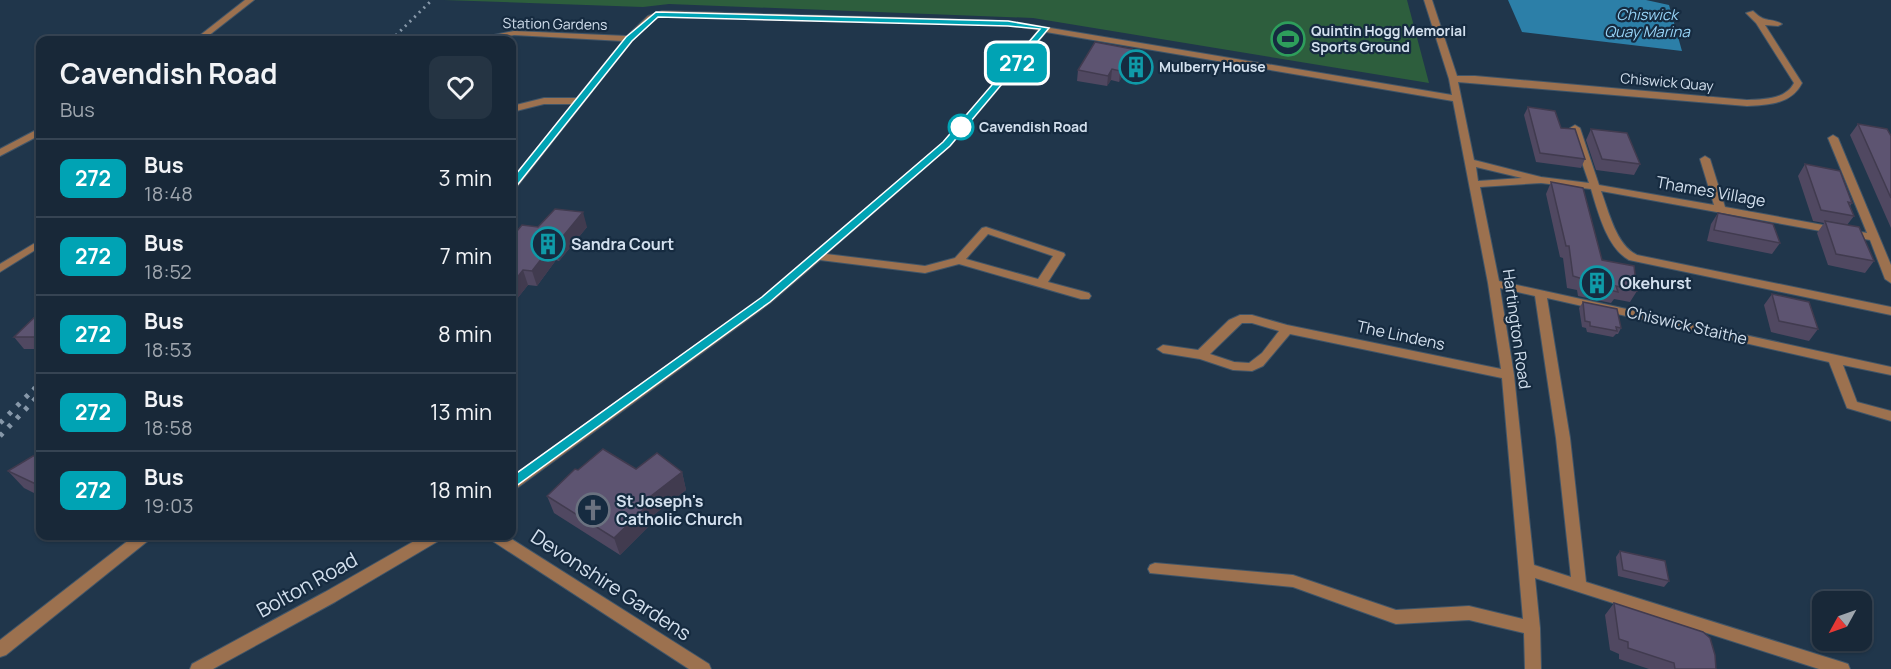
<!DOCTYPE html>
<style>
:root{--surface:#182838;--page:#253443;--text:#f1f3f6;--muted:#9fa6ae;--line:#364453}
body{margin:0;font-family:Manrope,sans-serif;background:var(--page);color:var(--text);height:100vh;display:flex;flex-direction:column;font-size:22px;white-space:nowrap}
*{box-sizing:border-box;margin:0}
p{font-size:20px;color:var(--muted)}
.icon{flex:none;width:33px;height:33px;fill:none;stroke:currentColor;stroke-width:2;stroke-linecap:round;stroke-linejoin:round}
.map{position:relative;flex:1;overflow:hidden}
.drawer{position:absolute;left:36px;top:36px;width:480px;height:504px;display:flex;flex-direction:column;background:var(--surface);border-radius:12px;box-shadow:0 2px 4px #0004,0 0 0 2px var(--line)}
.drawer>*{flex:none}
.badge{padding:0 12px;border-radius:9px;font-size:21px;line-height:39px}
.needle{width:39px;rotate:230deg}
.tools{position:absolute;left:1812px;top:591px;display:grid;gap:12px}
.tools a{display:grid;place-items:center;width:60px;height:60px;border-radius:12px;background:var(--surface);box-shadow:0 2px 4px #0004,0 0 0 2px var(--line);font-size:30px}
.map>.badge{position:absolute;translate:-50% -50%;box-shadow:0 0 0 3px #fff}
.round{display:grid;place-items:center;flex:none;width:63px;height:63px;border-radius:12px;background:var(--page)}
.overview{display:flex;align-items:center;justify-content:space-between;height:102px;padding:0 24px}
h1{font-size:28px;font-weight:700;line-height:45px}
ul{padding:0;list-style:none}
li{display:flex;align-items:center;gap:18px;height:78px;padding:0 24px;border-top:2px solid var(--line)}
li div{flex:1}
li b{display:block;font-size:22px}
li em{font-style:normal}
li .badge{min-width:66px;font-weight:700;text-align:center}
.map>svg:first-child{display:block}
.green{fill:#2d5e3d}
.water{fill:#2c7fa8}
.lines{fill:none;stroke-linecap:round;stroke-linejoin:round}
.street-casing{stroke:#405568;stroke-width:2}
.street{fill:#9c714f;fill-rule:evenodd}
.rail-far2{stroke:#8798a9;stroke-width:3;stroke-dasharray:2 4.5;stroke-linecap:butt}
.rail-far1{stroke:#8798a9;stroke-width:4.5;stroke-dasharray:3 5;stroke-linecap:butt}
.rail{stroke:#8798a9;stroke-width:5;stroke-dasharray:4 8;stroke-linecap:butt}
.wall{fill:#504861}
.shaded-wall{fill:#413b4f}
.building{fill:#5d5471;stroke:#413b4f;stroke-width:1.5}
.line{fill:#00a3b4;stroke:#fff;stroke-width:1.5}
.stop-dot{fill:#fff;stroke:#00a3b4;stroke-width:3}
.labels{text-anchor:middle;stroke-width:4.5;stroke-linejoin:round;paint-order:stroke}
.far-street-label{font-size:14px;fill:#d3e0ee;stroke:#162b40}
.far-poi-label{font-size:14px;font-weight:bold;fill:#d3e0ee;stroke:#162b40;text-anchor:start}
.far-stop-label{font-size:14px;font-weight:bold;fill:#d3e0ee;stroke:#162b40;text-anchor:start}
.far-water-label{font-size:15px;font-style:italic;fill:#96d2f5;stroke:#162b40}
.street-label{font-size:16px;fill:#d3e0ee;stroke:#162b40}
.poi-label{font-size:16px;font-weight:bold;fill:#d3e0ee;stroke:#162b40;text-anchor:start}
.near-street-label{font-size:20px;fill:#d3e0ee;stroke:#162b40}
</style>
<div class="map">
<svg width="1891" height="669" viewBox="0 0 1891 669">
<rect width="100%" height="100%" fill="#20364b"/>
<path class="green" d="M444 0H1407L1429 83 1033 18 669 4 643 7Z"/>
<path class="water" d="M1508 0H1646L1669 5 1682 51 1522 32Z"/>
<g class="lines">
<defs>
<g id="street">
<path d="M245 0H254L203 40H194Z"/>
<path d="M1424 0H1432L1457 76H1475L1747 100C1764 99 1785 100 1794 83L1756 23 1746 13 1753 11C1766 24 1770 17 1782 24L1778 26 1765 25 1802 83C1792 104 1768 105 1747 106L1458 82 1474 160 1541 177 1589 183 1570 128 1575 125 1580 128 1599 185 1714 205 1700 159 1705 156 1710 159 1725 207 1867 233 1828 138 1833 135 1838 138 1891 265V283L1885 279 1870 240 1601 191C1609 212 1616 245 1637 255L1891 307V315L1629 260C1607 248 1598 212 1591 189L1541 183 1480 187 1499 281 1891 367V375L1843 365 1857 402 1891 411V421L1847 408 1829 362 1547 298 1570 438 1586 582 1842 662 1848 664 1850 669H1819L1535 578 1540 628 1541 669H1525L1524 633 1469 620 1396 624 1293 587 1150 573 1148 569 1150 565 1155 563 1293 575 1396 610 1469 606 1523 619 1502 378 1290 334 1263 366 1252 371 1233 370 1200 359 1163 353 1157 349 1163 345 1198 350 1229 320 1240 315H1252L1287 325 1501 369 1488 283 1453 101 1046 32 950 146 826 254 925 266 955 258 982 228 986 227 1064 253 1065 255 1048 282 1089 293 1091 296 1089 299H1081L959 264 925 273 820 260 770 303 517 488 512 489V477L762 297 944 142 1039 30 1009 25 663 15 654 20 632 41 516 188 512 189V180L573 104H544L512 112V106L544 98H577L623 41 514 35 491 40H478L479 38 514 31 627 36 648 16 662 11 1009 21 1452 95 1449 79ZM1476 167 1522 178 1478 181ZM988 234 1053 256 1038 279 966 259ZM1500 288 1535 296 1556 438 1571 577 1534 565 1514 375ZM1242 323H1252L1279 331 1262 353 1249 363 1234 362 1210 354Z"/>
<path d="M40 128V135L0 156V149Z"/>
<path d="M40 240V247L0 272V264Z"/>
<path d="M134 536H151L149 540 6 655 0 657V640Z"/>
<path d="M423 536H442L440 540 335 602 213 669H190L192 664 325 592Z"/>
<path d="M489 536H507L709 664 711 669H689L491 540Z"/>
</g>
</defs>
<use href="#street" class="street-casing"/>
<use href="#street" class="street"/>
<path class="rail-far2" d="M391 40 432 0"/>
<path class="rail-far1" d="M33 390 40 383"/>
<g class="rail">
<path d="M0 423 35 388"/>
<path d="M0 436 40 394"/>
</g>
</g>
<g class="wall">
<path d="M1131 60 1119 82 1111 80 1107 86 1077 81 1078 70Z"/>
<path d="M1528 107 1561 128 1585 159 1581 168 1536 162 1524 115Z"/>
<path d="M1858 124 1891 136V228L1850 135Z"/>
<path d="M1591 129 1640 164 1634 175 1596 170 1586 140Z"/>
<path d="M1805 164 1852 203 1850 206 1854 216 1847 225 1874 261 1865 273 1828 265 1817 233 1824 223 1813 221 1798 176Z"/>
<path d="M1551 182 1602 260 1637 291 1630 302 1614 299 1611 303 1578 296 1577 290 1567 288 1563 258 1560 257 1546 194Z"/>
<path d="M1718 213 1780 243 1772 254 1707 241 1711 224Z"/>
<path d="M538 227H587L559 261 556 260 537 286 528 285 512 305V237Z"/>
<path d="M1772 294 1818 329 1809 341 1771 332 1764 305Z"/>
<path d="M1583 302 1621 328 1618 334H1616L1613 337 1587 332 1586 328 1582 327 1579 308Z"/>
<path d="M40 312V349H24L14 337Z"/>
<path d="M40 456V496L24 488 8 471Z"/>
<path d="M636 469 682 472 686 490 647 520 649 526 620 555 554 513 547 496 578 470Z"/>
<path d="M1620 551 1669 581 1664 587 1618 576 1616 557Z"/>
<path d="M1614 603 1716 669H1649L1619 659V654L1610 650 1605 615Z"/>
</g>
<g class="shaded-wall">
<path d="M1132 49 1131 60 1119 82 1120 71Z"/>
<path d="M1112 69 1111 80 1107 86 1108 76Z"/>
<path d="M583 212 587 227 559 261 555 246Z"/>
<path d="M552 245 556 260 537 286 532 271Z"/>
<path d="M523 270 528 285 512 305V284Z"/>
<path d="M682 472 686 490 647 520 649 526 620 555 614 538 638 506Z"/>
</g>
<g class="building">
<path d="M1095 42 1132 49 1120 71 1112 69 1108 76 1078 70Z"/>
<path d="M1528 107 1555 111 1561 128 1575 129 1585 159 1540 153Z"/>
<path d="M1858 124 1887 129 1891 136V198Z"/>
<path d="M1591 129 1627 133 1640 164 1602 159Z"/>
<path d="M1805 164 1840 171 1852 203 1848 202 1854 216 1821 210Z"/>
<path d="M1551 182 1583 188 1602 260 1634 266 1637 291 1616 286 1618 292 1584 284 1583 279 1573 276 1569 246H1566Z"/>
<path d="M555 209 583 212 555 246 552 245 532 271 523 270 512 284V237L522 225 538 227Z"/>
<path d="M1718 213 1773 224 1780 243 1714 230Z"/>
<path d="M1825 221 1859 227 1874 261 1836 254Z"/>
<path d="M1772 294 1809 302 1818 329 1779 321Z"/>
<path d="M1583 302 1617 309 1621 328 1616 327 1617 331 1590 326V322L1585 321Z"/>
<path d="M40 312V337H14Z"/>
<path d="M603 449 636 469 657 453 682 472 638 506 644 509 614 538 547 496 575 469 578 470Z"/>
<path d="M33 456H40V486L8 471Z"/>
<path d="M1620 551 1665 561 1669 581 1623 570Z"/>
<path d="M1614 603 1703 632 1710 638 1715 655 1716 669H1675L1674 663 1628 648V642L1619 639Z"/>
</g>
<path class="line" d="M656 12 1008 21 1049 28 950 146 770 302 512 489 505 484 507 480 762 297 943 142 1040 29 1008 26 658 17 632 41 515 188H508V184L626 37Z"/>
<defs>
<symbol id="stadium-ring" viewBox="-11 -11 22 22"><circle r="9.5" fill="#162b40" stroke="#2e9e5b" stroke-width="1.5"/><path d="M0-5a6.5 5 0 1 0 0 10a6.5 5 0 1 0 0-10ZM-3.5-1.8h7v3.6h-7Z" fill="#2e9e5b"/></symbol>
<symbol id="building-ring" viewBox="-11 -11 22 22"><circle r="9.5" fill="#162b40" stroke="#0f9aa8" stroke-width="1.5"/><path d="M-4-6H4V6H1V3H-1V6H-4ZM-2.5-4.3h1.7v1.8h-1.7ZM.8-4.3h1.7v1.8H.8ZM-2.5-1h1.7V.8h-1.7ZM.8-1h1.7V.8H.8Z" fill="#0f9aa8"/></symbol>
<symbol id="church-ring" viewBox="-11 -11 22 22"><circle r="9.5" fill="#162b40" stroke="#6b7280" stroke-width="1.5"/><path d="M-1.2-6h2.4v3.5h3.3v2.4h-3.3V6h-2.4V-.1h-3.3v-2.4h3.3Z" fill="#6b7280"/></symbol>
</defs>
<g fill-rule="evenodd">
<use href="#stadium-ring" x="1269" y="20" width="38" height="38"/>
<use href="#building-ring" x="1117" y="48" width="38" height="38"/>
<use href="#building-ring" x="529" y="225" width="38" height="38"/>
<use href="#building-ring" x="1578" y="264" width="38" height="38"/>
<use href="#church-ring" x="574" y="491" width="38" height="38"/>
</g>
<circle class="stop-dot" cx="961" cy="127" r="12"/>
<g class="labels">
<g class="far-street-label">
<text transform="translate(555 24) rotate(1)" y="5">Station Gardens</text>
<text transform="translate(1667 82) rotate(5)" y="5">Chiswick Quay</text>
</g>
<g class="far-poi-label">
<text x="1311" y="36">Quintin Hogg Memorial<tspan x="1311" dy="16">Sports Ground</tspan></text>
<text x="1159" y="72">Mulberry House</text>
</g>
<g class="far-stop-label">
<text x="979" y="132">Cavendish Road</text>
</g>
<g class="far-water-label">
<text x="1647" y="20">Chiswick<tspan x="1647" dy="17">Quay Marina</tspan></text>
</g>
<g class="street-label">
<text transform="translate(1711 191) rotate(10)" y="6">Thames Village</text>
<text transform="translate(1687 325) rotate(13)" y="6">Chiswick Staithe</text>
<text transform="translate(1517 329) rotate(82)" y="6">Hartington Road</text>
<text transform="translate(1401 335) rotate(12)" y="6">The Lindens</text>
</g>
<g class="poi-label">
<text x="571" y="250">Sandra Court</text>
<text x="1620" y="289">Okehurst</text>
<text x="616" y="507">St Joseph's<tspan x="616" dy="18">Catholic Church</tspan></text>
</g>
<g class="near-street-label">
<text transform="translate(307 585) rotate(-29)" y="7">Bolton Road</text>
<text transform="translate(611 585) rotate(33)" y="7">Devonshire Gardens</text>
</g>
</g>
</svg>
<div class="tools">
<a><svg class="needle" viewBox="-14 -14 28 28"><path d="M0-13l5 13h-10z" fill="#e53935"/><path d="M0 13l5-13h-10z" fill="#9fa6ae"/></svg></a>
</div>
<b class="badge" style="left:1017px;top:63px;background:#00a3b4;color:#fff">272</b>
<section class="drawer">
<div class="overview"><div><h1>Cavendish Road</h1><p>Bus</p></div><a class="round"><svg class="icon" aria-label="heart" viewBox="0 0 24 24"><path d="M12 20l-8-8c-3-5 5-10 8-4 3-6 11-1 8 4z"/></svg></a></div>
<ul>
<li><span class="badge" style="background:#00a3b4;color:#fff">272</span><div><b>Bus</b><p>18:48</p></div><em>3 min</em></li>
<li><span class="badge" style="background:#00a3b4;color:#fff">272</span><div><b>Bus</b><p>18:52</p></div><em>7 min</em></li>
<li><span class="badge" style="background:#00a3b4;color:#fff">272</span><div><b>Bus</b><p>18:53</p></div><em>8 min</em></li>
<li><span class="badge" style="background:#00a3b4;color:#fff">272</span><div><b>Bus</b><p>18:58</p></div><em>13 min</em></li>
<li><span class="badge" style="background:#00a3b4;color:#fff">272</span><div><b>Bus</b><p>19:03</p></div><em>18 min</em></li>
</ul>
</section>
</div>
